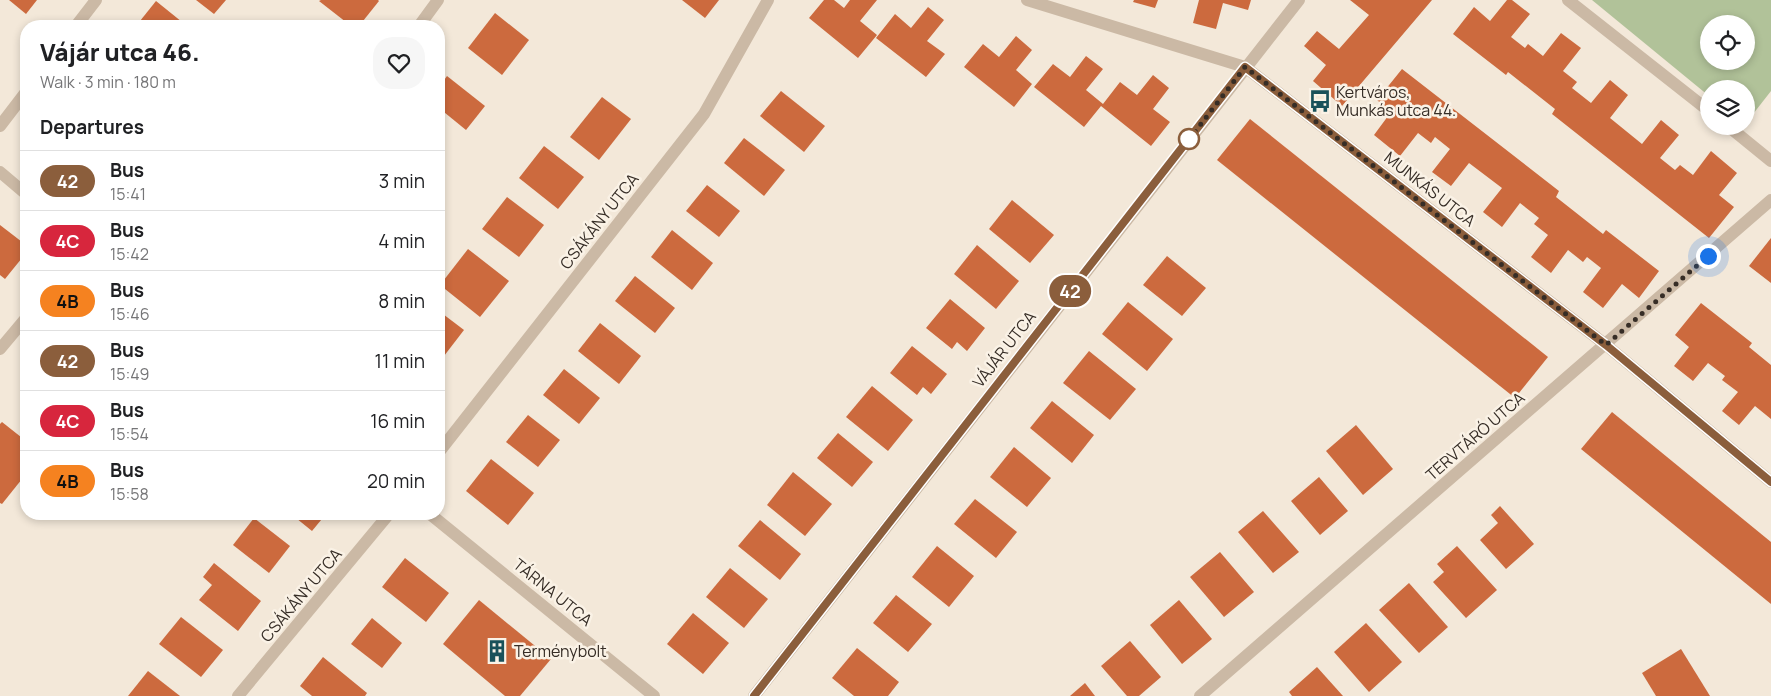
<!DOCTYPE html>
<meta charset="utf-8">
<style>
:root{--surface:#fff;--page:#f6f6f6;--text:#202124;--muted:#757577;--line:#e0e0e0}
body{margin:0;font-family:Manrope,sans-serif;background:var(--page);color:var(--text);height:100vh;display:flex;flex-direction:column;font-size:19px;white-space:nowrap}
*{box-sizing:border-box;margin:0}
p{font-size:16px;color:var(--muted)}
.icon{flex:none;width:28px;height:28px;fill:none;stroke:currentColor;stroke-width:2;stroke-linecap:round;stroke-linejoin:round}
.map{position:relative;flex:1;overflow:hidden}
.sheet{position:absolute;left:20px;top:20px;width:425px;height:500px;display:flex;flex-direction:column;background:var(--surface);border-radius:20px;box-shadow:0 2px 8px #0003}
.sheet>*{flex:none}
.badge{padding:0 10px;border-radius:16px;font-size:18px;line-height:32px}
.fabs{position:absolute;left:1700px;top:15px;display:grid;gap:10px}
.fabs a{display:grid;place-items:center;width:55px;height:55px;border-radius:50%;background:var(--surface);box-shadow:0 2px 8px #0003;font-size:25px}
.you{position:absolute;width:25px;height:25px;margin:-12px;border:4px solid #fff;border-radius:50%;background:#1a73e8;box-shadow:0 0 0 8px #1a73e833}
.map>.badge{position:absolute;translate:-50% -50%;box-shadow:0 0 0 2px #fff}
h2{padding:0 20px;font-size:19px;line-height:45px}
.round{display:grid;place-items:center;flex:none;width:52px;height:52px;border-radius:20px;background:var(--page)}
.head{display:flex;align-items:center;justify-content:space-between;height:85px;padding:0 20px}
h1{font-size:24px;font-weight:800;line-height:38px}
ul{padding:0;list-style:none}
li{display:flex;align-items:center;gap:15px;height:60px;padding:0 20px;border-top:1px solid var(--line)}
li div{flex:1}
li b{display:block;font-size:19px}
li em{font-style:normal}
li .badge{min-width:55px;font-weight:700;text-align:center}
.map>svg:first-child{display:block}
.green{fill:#b1c299;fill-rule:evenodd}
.building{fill:#cc6a3e}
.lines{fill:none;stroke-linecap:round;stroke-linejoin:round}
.minor{stroke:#cbb9a5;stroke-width:12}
.line-casing{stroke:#fff;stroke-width:11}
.line{stroke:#8b5e3c;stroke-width:8}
.walk{stroke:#362d26;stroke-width:5;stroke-dasharray:0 9}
.stop-dot{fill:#fff;stroke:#8b5e3c;stroke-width:2.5}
.labels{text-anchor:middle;stroke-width:5;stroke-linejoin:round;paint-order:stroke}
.poi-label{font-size:16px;fill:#362d26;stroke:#faf2e6;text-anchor:start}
.street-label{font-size:16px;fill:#362d26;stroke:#faf2e6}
</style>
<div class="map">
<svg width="1771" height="696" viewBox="0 0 1771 696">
<rect width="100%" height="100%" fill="#f3e8d9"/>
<path class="green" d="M1592 0H1771V91L1746 123V89H1709V96ZM1709 24H1746V61H1709Z"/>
<g class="building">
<path d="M9 0H37L26 14Z"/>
<path d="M196 0H226L214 14Z"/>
<path d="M321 0H378L379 1 359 26H351L319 1Z"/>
<path d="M682 0H719L705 18Z"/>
<path d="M824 0H834L844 8 850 0H877L860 21 877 35 858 58 809 18Z"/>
<path d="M1134 0H1158L1155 8 1133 2Z"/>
<path d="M1199 0H1251L1248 10 1223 3 1216 29 1193 23Z"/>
<path d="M1350 0H1432L1342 106 1313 81 1326 65 1304 46 1317 31 1339 49 1369 15Z"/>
<path d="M1507 0H1512L1530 14 1511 37 1525 48 1528 44 1543 56 1561 33 1581 48 1563 71 1577 82 1572 88 1591 103 1610 80 1628 95 1610 118 1642 144 1661 120 1679 135 1660 158 1675 170 1680 165 1693 175 1711 151 1737 173 1719 195 1734 207 1709 238 1552 114 1555 109 1508 72 1506 75 1453 34 1474 7 1490 21Z"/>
<path d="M156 1 187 26H136Z"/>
<path d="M928 7 944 20 927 41 945 54 926 77 876 38 895 14 911 28Z"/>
<path d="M495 13 529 40 502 75 468 48Z"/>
<path d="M1016 36 1032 50 1016 70 1032 84 1014 107 964 67 983 44 999 57Z"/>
<path d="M1086 56 1103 69 1086 90 1103 104 1120 82 1137 95 1153 75 1169 88 1153 109 1170 122 1151 146 1101 106 1084 127 1034 87 1053 64 1070 77Z"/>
<path d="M1402 69 1559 191 1556 197 1603 234 1606 230 1659 271 1639 298 1622 284 1603 308 1583 292 1601 268 1587 257 1583 262 1568 250 1551 273 1531 257 1548 235 1534 224 1539 218 1520 203 1502 227 1483 212 1502 188 1469 163 1451 186 1432 172 1450 149 1435 137 1431 143 1418 133 1400 156 1374 135 1391 112 1377 100Z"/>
<path d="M447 76 485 106 466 130 439 108V87Z"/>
<path d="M781 91 825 126 804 152 760 116Z"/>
<path d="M602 97 631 119 599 160 570 137Z"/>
<path d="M1250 119 1548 357 1515 398 1217 160Z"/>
<path d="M744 138 785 170 764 196 724 163Z"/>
<path d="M544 146 584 177 558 209 519 178Z"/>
<path d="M707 185 740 211 719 237 686 211Z"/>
<path d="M507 197 544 225 519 257 482 229Z"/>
<path d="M1012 200 1054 235 1030 263 989 229Z"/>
<path d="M0 225 26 245V253L5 279 0 275Z"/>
<path d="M672 230 713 263 692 290 651 257Z"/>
<path d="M1771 238V283L1749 266Z"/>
<path d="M977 245 1019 281 996 309 954 274Z"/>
<path d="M468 249 509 281 480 317 440 285Z"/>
<path d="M1167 256 1206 288 1182 316 1143 285Z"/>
<path d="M635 276 675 308 655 333 615 301Z"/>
<path d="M950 299 985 328 967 351 957 342 952 349 926 328Z"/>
<path d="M1128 302 1173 339 1147 371 1102 334Z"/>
<path d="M1701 303 1752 343 1749 347 1771 365V419L1755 406 1739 425 1722 411 1738 392 1722 380 1725 376 1708 363 1693 381 1674 366 1689 347 1675 335Z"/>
<path d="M439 311 464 330 444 356 439 352Z"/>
<path d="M600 323 641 356 619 384 578 351Z"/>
<path d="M912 346 947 374 931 394 923 387 917 395 890 373Z"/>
<path d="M1089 351 1136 389 1110 420 1063 383Z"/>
<path d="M564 369 600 398 579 424 543 395Z"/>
<path d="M872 386 913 420 888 451 846 417Z"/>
<path d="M1052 401 1094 435 1072 463 1030 428Z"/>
<path d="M1612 412 1771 542V604L1581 449Z"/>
<path d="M528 415 560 440 538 467 506 442Z"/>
<path d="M2 422 26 441V474L2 504 0 503V424Z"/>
<path d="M1356 425 1393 469 1363 495 1326 451Z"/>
<path d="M838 433 873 462 852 487 817 458Z"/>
<path d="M1014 447 1051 478 1027 507 990 477Z"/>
<path d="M491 459 534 493 508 525 466 491Z"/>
<path d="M793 472 832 504 805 536 767 505Z"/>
<path d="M1319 477 1348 511 1320 535 1291 501Z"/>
<path d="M975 499 1017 532 996 558 954 524Z"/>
<path d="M1500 506 1534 544 1506 569 1480 540 1498 523 1491 515Z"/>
<path d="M1263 511 1299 552 1273 573 1238 532Z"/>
<path d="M291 514H326L312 531Z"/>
<path d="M254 518 290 546 269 573 233 545Z"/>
<path d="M760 520 801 554 780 580 738 546Z"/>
<path d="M937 546 974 576 949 607 912 577Z"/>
<path d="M1457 546 1497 590 1466 618 1433 582 1444 572 1437 564Z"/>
<path d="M1220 552 1254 592 1224 617 1190 577Z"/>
<path d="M405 558 449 593 426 622 382 587Z"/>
<path d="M214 563 261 601 238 631 199 600 212 585 203 577Z"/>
<path d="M730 568 768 599 744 628 706 597Z"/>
<path d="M1409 583 1448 627 1419 653 1379 610Z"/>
<path d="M896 595 932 624 908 652 873 623Z"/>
<path d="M479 600 551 659 520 696H505L443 644Z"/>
<path d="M1179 600 1212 639 1182 664 1150 625Z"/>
<path d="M693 613 729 643 703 674 667 644Z"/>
<path d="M181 617 223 650 201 677 159 644Z"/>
<path d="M372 618 402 643 382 668 351 644Z"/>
<path d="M1366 623 1402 662 1369 692 1334 652Z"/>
<path d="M1130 641 1161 677 1139 696H1127L1101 666Z"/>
<path d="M857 648 899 682 888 696H854L832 678Z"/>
<path d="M1681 649 1710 696H1656L1642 673Z"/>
<path d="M323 657 367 693 365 696H312L300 686Z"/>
<path d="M1317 667 1343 696H1292L1289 692Z"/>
<path d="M148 671 180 696H128Z"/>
<path d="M1085 683 1095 696H1070Z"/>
</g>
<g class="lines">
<g class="minor">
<path d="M1027 0 1245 67 1606 345 1771 482"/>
<path d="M1568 0 1709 111"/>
<path d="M76 26 96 0"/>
<path d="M419 26 438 0"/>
<path d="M0 126 26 92"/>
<path d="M1728 126 1771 161"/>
<path d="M0 172 26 194"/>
<path d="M0 349 26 318"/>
<path d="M439 452 704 114 768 0"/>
<path d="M430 514 654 696"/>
<path d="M238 696 389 514"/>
<path d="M754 696 1299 0"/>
<path d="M1200 696 1771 200"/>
</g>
</g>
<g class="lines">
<defs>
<path id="line" d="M754 696 1245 67 1606 345 1771 482"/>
</defs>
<use href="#line" class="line-casing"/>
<use href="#line" class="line"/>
<path class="walk" d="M1189 139 1184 146 1245 67 1606 345 1708 256"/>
</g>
<defs>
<symbol id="bus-bare" viewBox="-9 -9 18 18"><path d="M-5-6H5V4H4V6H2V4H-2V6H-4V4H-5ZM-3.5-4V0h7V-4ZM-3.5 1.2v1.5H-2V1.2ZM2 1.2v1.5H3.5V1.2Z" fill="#1a515a" stroke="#faf2e6" stroke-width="2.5" paint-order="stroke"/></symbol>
<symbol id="building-bare" viewBox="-9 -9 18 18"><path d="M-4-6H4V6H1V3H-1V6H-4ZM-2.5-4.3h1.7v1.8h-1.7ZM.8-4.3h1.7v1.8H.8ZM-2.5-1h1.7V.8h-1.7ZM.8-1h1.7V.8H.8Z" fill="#1a515a" stroke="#faf2e6" stroke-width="2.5" paint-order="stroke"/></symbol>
</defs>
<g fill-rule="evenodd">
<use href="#bus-bare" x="1304" y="85" width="32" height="32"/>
<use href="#building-bare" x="481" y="635" width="32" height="32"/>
</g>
<circle class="stop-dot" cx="1189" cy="139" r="10"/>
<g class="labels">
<g class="poi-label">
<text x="1336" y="98">Kertváros,<tspan x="1336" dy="18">Munkás utca 44.</tspan></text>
<text x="514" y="657">Terménybolt</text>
</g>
<g class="street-label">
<text transform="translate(1430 189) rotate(38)" y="6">MUNKÁS UTCA</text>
<text transform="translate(599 221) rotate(-52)" y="6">CSÁKÁNY UTCA</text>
<text transform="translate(1004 349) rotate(-52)" y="6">VÁJÁR UTCA</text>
<text transform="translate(1475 436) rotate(-41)" y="6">TERVTÁRÓ UTCA</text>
<text transform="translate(553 592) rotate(39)" y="6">TÁRNA UTCA</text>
<text transform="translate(301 595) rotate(-50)" y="6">CSÁKÁNY UTCA</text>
</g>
</g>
</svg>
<div class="fabs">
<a><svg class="icon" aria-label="locate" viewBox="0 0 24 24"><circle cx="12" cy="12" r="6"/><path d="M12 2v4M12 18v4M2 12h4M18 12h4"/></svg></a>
<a><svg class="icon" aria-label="layers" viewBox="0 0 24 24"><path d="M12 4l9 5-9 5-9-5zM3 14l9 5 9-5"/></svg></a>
</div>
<div class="you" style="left:1708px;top:256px"></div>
<b class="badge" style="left:1070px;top:291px;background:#8b5e3c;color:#fff">42</b>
<section class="sheet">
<div class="head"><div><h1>Vájár utca 46.</h1><p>Walk · 3 min · 180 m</p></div><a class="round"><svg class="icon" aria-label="heart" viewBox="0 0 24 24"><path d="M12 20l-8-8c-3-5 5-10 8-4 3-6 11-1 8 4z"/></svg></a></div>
<h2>Departures</h2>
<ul>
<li><span class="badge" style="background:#8b5e3c;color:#fff">42</span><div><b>Bus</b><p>15:41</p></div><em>3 min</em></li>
<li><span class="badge" style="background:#d7263d;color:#fff">4C</span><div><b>Bus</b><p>15:42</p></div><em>4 min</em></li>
<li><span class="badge" style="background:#f58220;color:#111">4B</span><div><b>Bus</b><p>15:46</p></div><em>8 min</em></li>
<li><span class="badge" style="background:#8b5e3c;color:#fff">42</span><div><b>Bus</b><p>15:49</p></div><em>11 min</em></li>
<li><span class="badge" style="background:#d7263d;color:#fff">4C</span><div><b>Bus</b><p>15:54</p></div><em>16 min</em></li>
<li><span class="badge" style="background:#f58220;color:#111">4B</span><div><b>Bus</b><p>15:58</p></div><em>20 min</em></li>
</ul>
</section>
</div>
